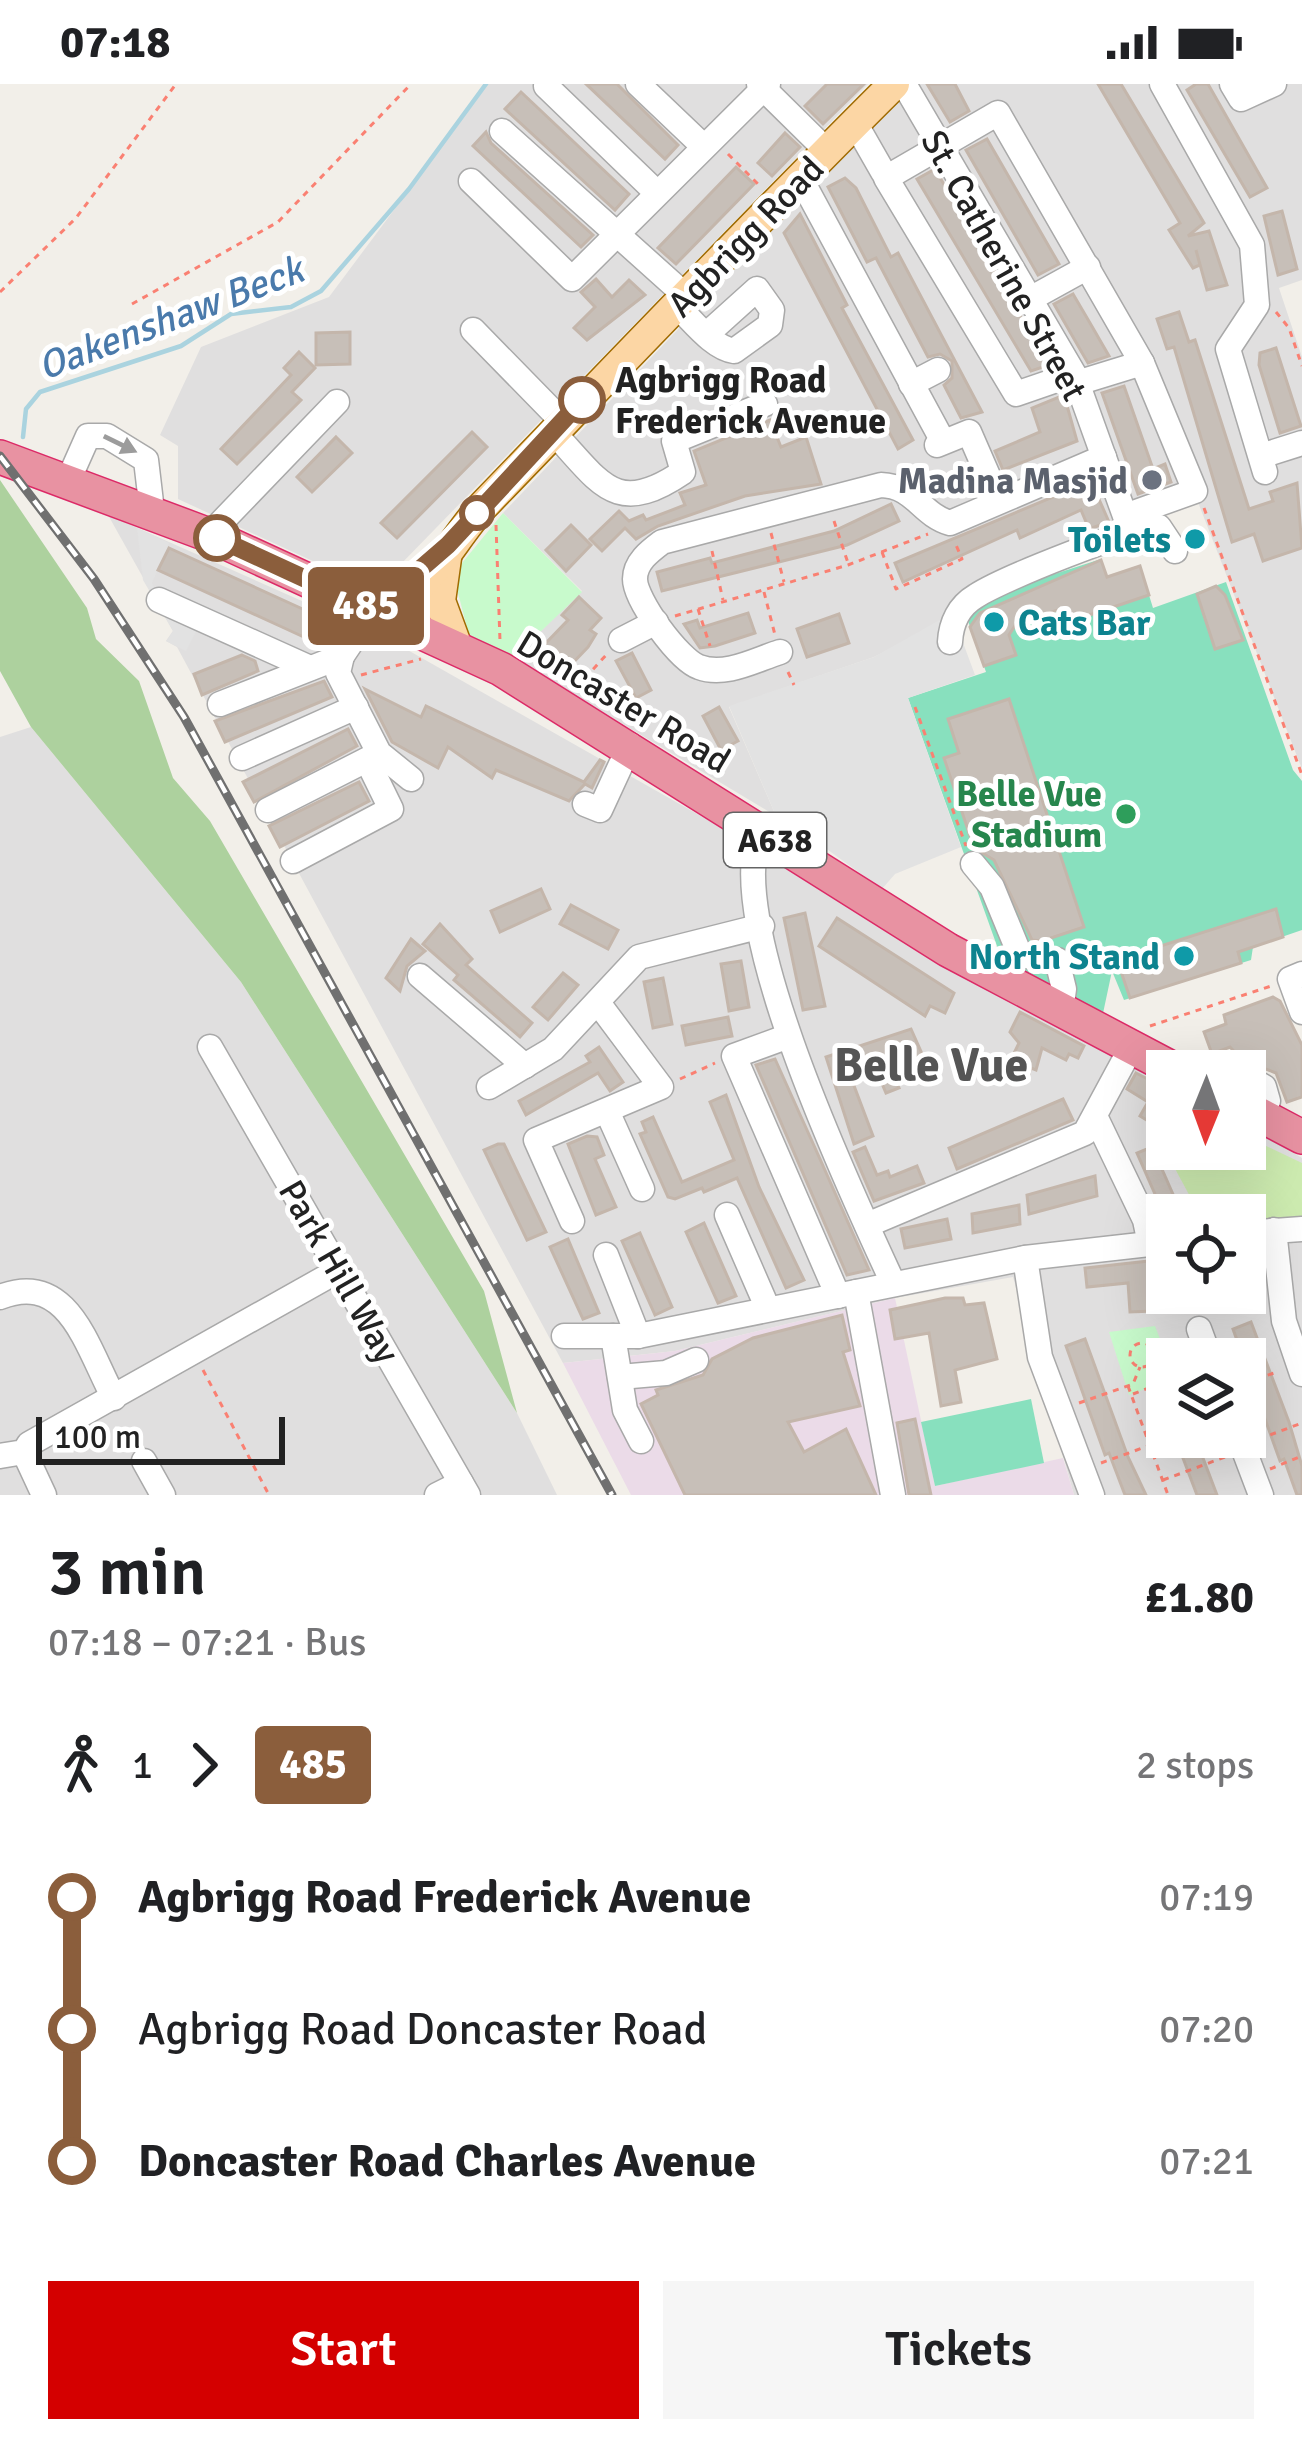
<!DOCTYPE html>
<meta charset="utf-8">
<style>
:root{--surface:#fff;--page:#f6f6f6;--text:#202124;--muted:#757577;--accent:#d40000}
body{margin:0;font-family:Signika,sans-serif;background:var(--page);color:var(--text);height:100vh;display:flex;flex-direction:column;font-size:45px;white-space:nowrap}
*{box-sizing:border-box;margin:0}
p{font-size:39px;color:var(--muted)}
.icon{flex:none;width:66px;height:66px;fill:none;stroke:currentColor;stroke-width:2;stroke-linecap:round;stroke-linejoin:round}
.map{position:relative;height:1411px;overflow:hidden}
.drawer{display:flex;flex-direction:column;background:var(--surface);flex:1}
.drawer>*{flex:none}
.badge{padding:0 24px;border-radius:9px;font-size:42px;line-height:78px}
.needle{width:78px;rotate:181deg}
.buttons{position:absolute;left:1146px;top:966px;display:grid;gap:24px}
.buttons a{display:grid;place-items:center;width:120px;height:120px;border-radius:0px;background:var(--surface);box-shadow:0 12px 48px #0002;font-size:60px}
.scale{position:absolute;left:36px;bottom:30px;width:249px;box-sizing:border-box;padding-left:12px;border:6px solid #222;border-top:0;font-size:33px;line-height:42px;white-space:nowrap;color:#222;-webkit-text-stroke:9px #fff;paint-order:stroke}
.map>.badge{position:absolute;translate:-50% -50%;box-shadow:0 0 0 6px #fff}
.legs{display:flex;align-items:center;gap:18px;height:132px;padding:0 48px;font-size:39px}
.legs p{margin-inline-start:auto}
.headline{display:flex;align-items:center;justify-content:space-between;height:204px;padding:0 48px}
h1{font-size:66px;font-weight:600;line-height:90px}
.primary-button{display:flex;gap:24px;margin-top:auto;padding:24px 48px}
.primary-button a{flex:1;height:138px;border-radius:0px;background:var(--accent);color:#fff;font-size:48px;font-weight:600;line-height:138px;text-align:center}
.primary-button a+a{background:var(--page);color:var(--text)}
ul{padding:0 48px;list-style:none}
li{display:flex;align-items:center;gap:42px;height:132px;font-size:45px}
li i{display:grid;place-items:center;width:18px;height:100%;margin:0 15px;background:currentColor}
li i::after{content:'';width:30px;height:30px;margin:-15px;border:9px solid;border-radius:50%;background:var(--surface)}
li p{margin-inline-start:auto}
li:first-child i{background:linear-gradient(#0000 50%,currentColor 0)}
li:last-child i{background:linear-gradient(currentColor 50%,#0000 0)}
.status{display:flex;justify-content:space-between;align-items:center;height:84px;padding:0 60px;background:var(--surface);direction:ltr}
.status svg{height:33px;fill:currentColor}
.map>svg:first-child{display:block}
.residential{fill:#e0dfdf;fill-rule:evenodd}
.industrial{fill:#ebdbe8}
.grass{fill:#cdebb0}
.forest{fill:#add19e}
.park{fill:#c8facc}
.pitch{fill:#88e0be}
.parking{fill:#e2e2e2}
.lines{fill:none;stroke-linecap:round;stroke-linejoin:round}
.stream{stroke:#aad3df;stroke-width:4.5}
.building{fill:#c7bfb8;stroke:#c4b6ab;stroke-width:3}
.minor-casing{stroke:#a9a9a9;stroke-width:27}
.major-casing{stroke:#a06b00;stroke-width:33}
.highway-casing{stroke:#dc2a67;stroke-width:36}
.path{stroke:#fa8072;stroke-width:3;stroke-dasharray:6 6;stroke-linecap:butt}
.minor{stroke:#fff;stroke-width:24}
.major{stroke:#fcd6a4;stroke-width:30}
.highway{stroke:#e892a2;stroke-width:33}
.rail-casing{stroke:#707070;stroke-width:9}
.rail{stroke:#fff;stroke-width:4.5;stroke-dasharray:14;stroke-linecap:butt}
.oneway{fill:#9c9c9c}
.line-1-casing{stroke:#fff;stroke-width:27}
.line-1{stroke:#8b5e3c;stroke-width:18}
.stop-1-dot{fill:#fff;stroke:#8b5e3c;stroke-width:6}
.worship-dot{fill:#6b7280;stroke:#fff;stroke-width:4.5}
.culture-dot{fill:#0f9aa8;stroke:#fff;stroke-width:4.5}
.leisure-dot{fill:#2e9e5b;stroke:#fff;stroke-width:4.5}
.labels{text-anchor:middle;stroke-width:10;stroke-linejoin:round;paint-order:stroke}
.shield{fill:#fff;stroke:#646464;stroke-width:3}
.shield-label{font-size:33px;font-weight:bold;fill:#222}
.street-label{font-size:36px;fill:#222;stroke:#fff}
.stop-label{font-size:36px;font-weight:bold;fill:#222;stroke:#fff;text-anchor:start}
.worship-label{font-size:36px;font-weight:bold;fill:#5b616d;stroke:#fff;text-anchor:end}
.culture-label{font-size:36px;font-weight:bold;fill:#0d838f;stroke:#fff;text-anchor:end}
.leisure-label{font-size:36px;font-weight:bold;fill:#27864d;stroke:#fff;text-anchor:end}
.water-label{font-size:39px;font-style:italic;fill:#4a7aab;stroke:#fff}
.district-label{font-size:48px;font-weight:bold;fill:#555;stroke:#fff}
</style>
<div class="status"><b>07:18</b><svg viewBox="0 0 49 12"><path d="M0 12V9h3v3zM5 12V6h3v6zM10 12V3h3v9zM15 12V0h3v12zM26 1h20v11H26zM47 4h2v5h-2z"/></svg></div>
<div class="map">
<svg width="1302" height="1411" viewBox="0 0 1302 1411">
<rect width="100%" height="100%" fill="#f2efe9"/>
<g class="residential">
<path d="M488 0H868L400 481 377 493 354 496 178 415V362L160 351 201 263 329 213Z"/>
<path d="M912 0H1302V196L1279 204 1302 273V685L1194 408 874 573 729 623 776 732 513 574 582 507 503 429Z"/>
<path d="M108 431 390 556 1167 996V1065H1245V1041L1302 1074V1411H1074L1013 1193 895 1214 675 1267 563 1279 177 563 166 557 173 547ZM1167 1131H1245V1209H1167ZM1167 1275H1245V1353H1167Z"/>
<path d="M31 643 241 898 517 1329 557 1411H0V653Z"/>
</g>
<path class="industrial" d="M895 1214 935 1402 1063 1374 1074 1411H631L563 1279 675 1267Z"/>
<path class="grass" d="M1167 1029V1065H1245V1052L1302 1079V1139L1245 1143V1131H1200L1159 1055Z"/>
<path class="forest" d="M0 396 87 524 96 555 139 597 173 694 210 737 484 1207 517 1329 241 898 31 643 0 587Z"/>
<g class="park">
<path d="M503 429 582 508 513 574 469 551 453 490Z"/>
<path d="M1155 1242 1168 1275 1167 1297 1129 1311 1109 1248Z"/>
</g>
<g class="pitch">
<path d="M1101 475 1107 493 1140 482 1153 524 1226 498 1293 686 1302 697V846L1253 863 1251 876 1124 916 1112 887 1102 934 1006 887 908 614 986 588 968 537 971 526 993 510Z"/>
<path d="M1031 1315 1044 1379 935 1402 921 1338Z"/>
</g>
<g class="parking">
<path d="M137 444 169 459 152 499 159 516 202 536 186 567 166 557 173 547 143 496Z"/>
<path d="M952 529 975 591 908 614 961 763 895 790 882 805 817 758 794 752 796 747 776 732 729 622 874 573Z"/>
</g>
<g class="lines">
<path class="stream" d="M23 353 26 325 40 308 181 262 231 230 291 223 321 207 409 105 486 0"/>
</g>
<g class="building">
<path d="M586 0H617L678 61 665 75Z"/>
<path d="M827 0H864L823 40 805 22Z"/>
<path d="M927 0H955L969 27 950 38Z"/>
<path d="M1098 0H1121L1204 139 1188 152 1209 147 1227 201 1207 206 1196 166 1200 181 1193 184 1169 146 1180 139Z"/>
<path d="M1196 0H1208L1267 104 1250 113 1187 6Z"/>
<path d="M521 8 629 110 615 126 505 25Z"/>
<path d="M486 48 491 59 593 151 581 163 473 62Z"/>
<path d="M785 49 800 63 772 92 758 79Z"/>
<path d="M987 55 1059 180 1038 191 966 66Z"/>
<path d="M736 83 754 100 676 180 658 164Z"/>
<path d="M935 85 1044 273 1049 281 1031 287 917 95Z"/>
<path d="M845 94 856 104 891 173 898 169 982 328 961 334 944 301 952 294V277L940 270 928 273 876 174 867 178 828 103Z"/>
<path d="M1282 127 1297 185 1278 191 1264 132Z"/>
<path d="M800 130 847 221 842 224 913 356 898 365 784 149Z"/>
<path d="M596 195 612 213 629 196 645 211 587 256 574 244 595 223 581 208Z"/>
<path d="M1073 210 1090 239 1109 272 1088 279 1081 267 1054 220Z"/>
<path d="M1179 228 1189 258 1195 256 1249 425 1273 417 1270 408 1297 399 1302 464 1263 477 1254 450 1232 458 1174 263 1167 265 1157 235Z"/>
<path d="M350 248V280L316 281V249Z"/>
<path d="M1276 264 1301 342 1280 349 1259 281 1260 269Z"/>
<path d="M299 268 315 284 292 308 301 316 237 380 221 365 291 291 284 284Z"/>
<path d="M1124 302 1153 385 1165 380 1171 398 1138 410 1102 309Z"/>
<path d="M1064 311 1077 357 1003 386 995 367 1040 348 1032 324Z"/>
<path d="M770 336 781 363 806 353 821 400 745 412 658 442 636 455 625 444 602 467 590 455 619 427 629 437 643 431 646 436 685 421 680 409 706 401 694 367Z"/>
<path d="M472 348 487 363 397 454 381 439Z"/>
<path d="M336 353 352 369 312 408 297 393Z"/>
<path d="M1091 397 1109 438 1089 445 1081 426 1020 454 1017 446 903 498 895 479Z"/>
<path d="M891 420 899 437 847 461 662 507 657 488 710 474 712 479 834 447Z"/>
<path d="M571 441 591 461 566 487 546 466Z"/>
<path d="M169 464 318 532 341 543 332 557 322 552 319 560 282 543 158 486Z"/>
<path d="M1101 476 1107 493 1140 482 1149 511 1063 540 1058 526 1016 540 1009 551 1016 571 984 582 970 543 980 529Z"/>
<path d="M1216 502 1225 511 1243 556 1215 565 1197 510Z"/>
<path d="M579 513 601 534 590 546 596 550 588 563 568 584 542 563 568 536 562 531Z"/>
<path d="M748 529 755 549 715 562 700 564 684 540 697 536 700 544Z"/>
<path d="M839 530 849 559 807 573 797 545Z"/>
<path d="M632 569 651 606 636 614 616 577Z"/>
<path d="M242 571 255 577 258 587 202 611 194 590Z"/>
<path d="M324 597 332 613 225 658 215 637Z"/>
<path d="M365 605 421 633 426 622 584 698 600 676 604 678 592 704 585 700 569 717 496 686 492 694 448 663 438 684 392 658Z"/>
<path d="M1009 615 1084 843 1042 857 1032 856 994 776 974 764 944 674 959 669 948 635Z"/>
<path d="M719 623 738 657 721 666 703 632Z"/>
<path d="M348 645 357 662 254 718 243 698Z"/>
<path d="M359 698 369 717 280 763 269 742Z"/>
<path d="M541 805 550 825 500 848 491 827Z"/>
<path d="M571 821 618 846 608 865 560 840Z"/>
<path d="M1276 825 1283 853 1238 868 1241 879 1130 914 1117 876Z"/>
<path d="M805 829 825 922 803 926 784 834Z"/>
<path d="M837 834 954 909 945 929 930 922 925 932 819 862Z"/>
<path d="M440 840 472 875 466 881 532 939 520 953 454 896 458 891 423 860Z"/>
<path d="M411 855 425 867 407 882 400 907 386 894Z"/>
<path d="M741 877 749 923 729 927 721 880Z"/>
<path d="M563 889 578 901 548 936 533 923Z"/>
<path d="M663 894 672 940 653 944 644 898Z"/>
<path d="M1273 913 1280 917 1302 961V1013L1287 1018 1276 989 1242 976 1230 963 1212 970 1204 948 1226 940 1224 931Z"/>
<path d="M1020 928 1084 962 1078 974 1069 970 1066 976 1042 964 1036 986 1031 984 1027 995 1004 990 1019 959 1010 948Z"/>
<path d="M728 933 732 952 686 961 682 942Z"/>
<path d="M911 945 923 972 891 986 899 1004 886 1009 877 988 853 999 873 1052 854 1060 826 973Z"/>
<path d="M599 963 623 998 610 1007 598 989 526 1031 519 1017 590 978 586 972Z"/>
<path d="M775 975 820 1075 869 1186 847 1191 756 981Z"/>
<path d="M1136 989 1167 1005V1029L1158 1043 1140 1032 1148 1018 1127 1005Z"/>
<path d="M726 1011 759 1103 804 1196 786 1204 737 1094 704 1108 702 1104 675 1115 668 1113 640 1050 646 1048 642 1038 653 1033 682 1098 734 1076 710 1018Z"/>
<path d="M1063 1015 1073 1036 957 1085 949 1064Z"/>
<path d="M587 1052 597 1053 604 1071 595 1075 616 1123 596 1131 568 1060Z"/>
<path d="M498 1060H504L546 1148 527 1156 484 1066Z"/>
<path d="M865 1063 877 1091 888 1087 890 1093 917 1082 924 1099 874 1117 853 1068Z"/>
<path d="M1152 1063 1165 1092 1182 1131 1165 1133 1137 1069Z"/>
<path d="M1095 1092 1097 1112 1029 1130 1027 1111Z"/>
<path d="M1019 1121 1020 1140 973 1149 972 1130Z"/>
<path d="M947 1135 951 1155 905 1164 901 1145Z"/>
<path d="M704 1139 736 1212 718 1219 686 1148Z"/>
<path d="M640 1149 672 1223 655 1231 622 1157Z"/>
<path d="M568 1155 599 1229 583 1235 550 1163Z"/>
<path d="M1167 1175V1196L1150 1198 1153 1227 1130 1228 1128 1199 1087 1203 1085 1184Z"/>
<path d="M945 1214H963L965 1221 984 1219 997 1275 955 1286 961 1318 941 1322 929 1249 895 1255 890 1226Z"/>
<path d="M842 1231 850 1266 843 1268 860 1322 788 1338 804 1368 846 1345 876 1411H685L641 1320 658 1311 656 1306 703 1291 712 1275 753 1254Z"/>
<path d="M1251 1238 1289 1338 1302 1382V1411H1297L1284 1375 1280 1377 1233 1245Z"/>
<path d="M1085 1255 1128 1373 1146 1411H1125L1109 1369 1105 1371 1066 1262Z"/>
<path d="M915 1335 931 1411H909L897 1339Z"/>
<path d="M1175 1353H1195L1217 1411H1197Z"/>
</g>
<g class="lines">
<defs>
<g id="minor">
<path d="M638 0 702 61"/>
<path d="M759 0 827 67"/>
<path d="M904 0 1074 290 1125 432 1195 407 1142 279 998 29 886 94 1016 310 1074 290"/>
<path d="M1162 0 1252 161 1257 221 1228 265 1265 388"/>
<path d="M1232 0 1241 15 1274 0"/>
<path d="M546 2 656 108"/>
<path d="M855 39 883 88"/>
<path d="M502 47 686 212"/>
<path d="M801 95 940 352"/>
<path d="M471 97 572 195 768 0"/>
<path d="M1030 215 1088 183"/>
<path d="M677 222C693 237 713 264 734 267L770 241 772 226 757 205 707 250"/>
<path d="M473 246 562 337"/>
<path d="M1077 299 1142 279"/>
<path d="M911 300 938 286"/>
<path d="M552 347C600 397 614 435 683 388L674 357 765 320"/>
<path d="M937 361 969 348 999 417"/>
<path d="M1261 372 1302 359"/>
<path d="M68 397 88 352H107L146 376 152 427"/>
<path d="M209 451 337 318"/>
<path d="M159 516 310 584"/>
<path d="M621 556 656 538"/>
<path d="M950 558C951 539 959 522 976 512 1002 495 1131 443 1159 443L1175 467"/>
<path d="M780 568C755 576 725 593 699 583 679 576 635 516 635 495 635 478 650 467 662 458L881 401C915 402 920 430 950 439L1104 373"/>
<path d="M342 572 338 589 379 669 411 695"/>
<path d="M220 620 342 572 373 526"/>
<path d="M242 674 356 623"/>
<path d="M585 720 600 726 630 661"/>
<path d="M268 726 378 670"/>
<path d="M761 748C719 830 854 1114 893 1199"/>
<path d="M293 777 391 725 367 676"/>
<path d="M973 780 992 803 1020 871 1057 876 1064 905 1061 926"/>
<path d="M1302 890 1290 895 1302 928"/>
<path d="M420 892 525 982"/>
<path d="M786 953 734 972 838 1212"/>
<path d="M210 963 468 1411"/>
<path d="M1245 992 1264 1003 1268 1017"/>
<path d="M489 1003 553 965 639 873 762 842"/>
<path d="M607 1027 642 1105"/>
<path d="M1095 1032 1145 1136 1150 1160"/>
<path d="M727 1131 768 1225"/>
<path d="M572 1137 536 1056 661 1003 599 920"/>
<path d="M867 1141 1085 1049 1125 975"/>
<path d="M1274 1146 1284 1237 1302 1290"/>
<path d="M1245 1149 1302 1145"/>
<path d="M606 1171 638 1252"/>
<path d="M1025 1174 1040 1273 1092 1411"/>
<path d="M856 1208 893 1411"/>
<path d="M0 1213C69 1186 87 1264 114 1314"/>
<path d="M1199 1245 1210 1275"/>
<path d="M564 1252H638L1025 1174 1167 1158"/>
<path d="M613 1252 625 1326 641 1357"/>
<path d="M620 1293 666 1289 696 1276"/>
<path d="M1239 1353 1261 1411"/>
<path d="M24 1368 44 1411"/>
<path d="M0 1372 24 1368 29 1360 339 1186"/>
<path d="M144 1377 163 1411"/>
<path d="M437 1411 461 1399"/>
</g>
<g id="major">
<path d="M447 467 440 517 458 566"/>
<path d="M373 526C423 521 450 457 483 422 619 281 755 138 894 0"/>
</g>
<g id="highway">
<path d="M0 373 209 451 501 585 948 866 1177 987"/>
<path d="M1245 1023 1302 1053"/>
</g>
</defs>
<use href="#minor" class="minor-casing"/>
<use href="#major" class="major-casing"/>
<use href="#highway" class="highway-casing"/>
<g class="path">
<path d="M728 70 760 102"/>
<path d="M0 208 76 134 176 0"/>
<path d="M132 220 278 138 411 0"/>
<path d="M1276 228 1289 244 1302 282"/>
<path d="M1204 424 1302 691"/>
<path d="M834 437 848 479"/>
<path d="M496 441 500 557"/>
<path d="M771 449 784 498"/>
<path d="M712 467 723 516"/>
<path d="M882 468 896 505 962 475 956 461"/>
<path d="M764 508 775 551"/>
<path d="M698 525 710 562"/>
<path d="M675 532 848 481 928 450"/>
<path d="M788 588 794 601"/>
<path d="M361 591 421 575"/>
<path d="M577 603 607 570"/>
<path d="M915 623 966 762"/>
<path d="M1150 942 1271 902"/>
<path d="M680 995 715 979"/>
<circle cx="1142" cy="1271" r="12"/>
<path d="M1152 1281 1163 1298"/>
<path d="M203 1286 269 1411"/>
<path d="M1245 1299 1277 1288"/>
<path d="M1128 1302 1168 1411"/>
<path d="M1133 1310 1167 1297"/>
<path d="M1079 1319 1133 1300 1140 1283"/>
<path d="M1259 1355 1302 1339"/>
<path d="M1101 1379 1148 1362"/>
<path d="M1270 1385 1302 1372"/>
<path d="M1163 1396 1225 1373"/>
</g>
<use href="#minor" class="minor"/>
<use href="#major" class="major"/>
<use href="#highway" class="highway"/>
<defs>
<path id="rail" d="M0 372 94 495 184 633 612 1411"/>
</defs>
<use href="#rail" class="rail-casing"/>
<use href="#rail" class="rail"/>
</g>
<defs><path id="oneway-solid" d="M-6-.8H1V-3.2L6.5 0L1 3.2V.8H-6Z" transform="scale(3)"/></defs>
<use class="oneway" href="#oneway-solid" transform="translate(120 360) rotate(26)"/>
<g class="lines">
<defs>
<path id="line-1" d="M217 454 373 526 448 461 582 316"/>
</defs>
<use href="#line-1" class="line-1-casing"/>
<use href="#line-1" class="line-1"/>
</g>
<g class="stop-1-dot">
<circle cx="582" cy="316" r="21"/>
<circle cx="477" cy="429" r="15"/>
<circle cx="217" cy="454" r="21"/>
</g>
<circle class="worship-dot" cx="1152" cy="396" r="12"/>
<g class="culture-dot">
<circle cx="1195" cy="455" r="12"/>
<circle cx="994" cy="538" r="12"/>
<circle cx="1184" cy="872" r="12"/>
</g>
<circle class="leisure-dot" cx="1126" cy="730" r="12"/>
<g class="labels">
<rect class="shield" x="724" y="729" width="102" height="54" rx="9"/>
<g class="shield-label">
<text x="775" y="768">A638</text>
</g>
<g class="street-label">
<text transform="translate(745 152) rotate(-46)" y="13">Agbrigg Road</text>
<text transform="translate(1005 181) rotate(61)" y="13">St. Catherine Street</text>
<text transform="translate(624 617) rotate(31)" y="13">Doncaster Road</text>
<text transform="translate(340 1187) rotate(60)" y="13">Park Hill Way</text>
</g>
<g class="stop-label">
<text x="615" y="308">Agbrigg Road<tspan x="615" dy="41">Frederick Avenue</tspan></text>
</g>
<g class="worship-label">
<text x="1128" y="409">Madina Masjid</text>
</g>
<g class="culture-label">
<text x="1171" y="468">Toilets</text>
<text x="1018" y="551" text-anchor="start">Cats Bar</text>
<text x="1160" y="885">North Stand</text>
</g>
<g class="leisure-label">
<text x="1102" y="722">Belle Vue<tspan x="1102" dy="41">Stadium</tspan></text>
</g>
<g class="water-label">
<text transform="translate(170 233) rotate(-21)" y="14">Oakenshaw Beck</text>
</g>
<g class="district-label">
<text x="931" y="997">Belle Vue</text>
</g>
</g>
</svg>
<div class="buttons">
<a><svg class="needle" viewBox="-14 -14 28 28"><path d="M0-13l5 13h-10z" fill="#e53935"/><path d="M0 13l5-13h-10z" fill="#757577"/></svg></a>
<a><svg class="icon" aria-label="locate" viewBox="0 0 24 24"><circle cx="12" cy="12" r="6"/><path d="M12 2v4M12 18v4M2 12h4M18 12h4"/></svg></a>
<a><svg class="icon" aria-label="layers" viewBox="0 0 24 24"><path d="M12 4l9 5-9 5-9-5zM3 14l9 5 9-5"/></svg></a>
</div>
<div class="scale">100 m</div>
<b class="badge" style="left:366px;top:522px;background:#8b5e3c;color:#fff">485</b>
</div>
<section class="drawer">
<div class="headline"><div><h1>3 min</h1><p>07:18 – 07:21 · Bus</p></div><b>£1.80</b></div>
<div class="legs"><svg class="icon" aria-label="walk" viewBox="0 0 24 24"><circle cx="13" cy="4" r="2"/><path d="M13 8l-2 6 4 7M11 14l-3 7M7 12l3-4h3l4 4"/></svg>1<svg class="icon" aria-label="forward" viewBox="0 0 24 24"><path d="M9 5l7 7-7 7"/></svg><b class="badge" style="background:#8b5e3c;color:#fff">485</b><p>2 stops</p></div>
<ul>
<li><i style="color:#8b5e3c"></i><b>Agbrigg Road Frederick Avenue</b><p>07:19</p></li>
<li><i style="color:#8b5e3c"></i><span>Agbrigg Road Doncaster Road</span><p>07:20</p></li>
<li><i style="color:#8b5e3c"></i><b>Doncaster Road Charles Avenue</b><p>07:21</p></li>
</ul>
<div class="primary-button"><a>Start</a><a>Tickets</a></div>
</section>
